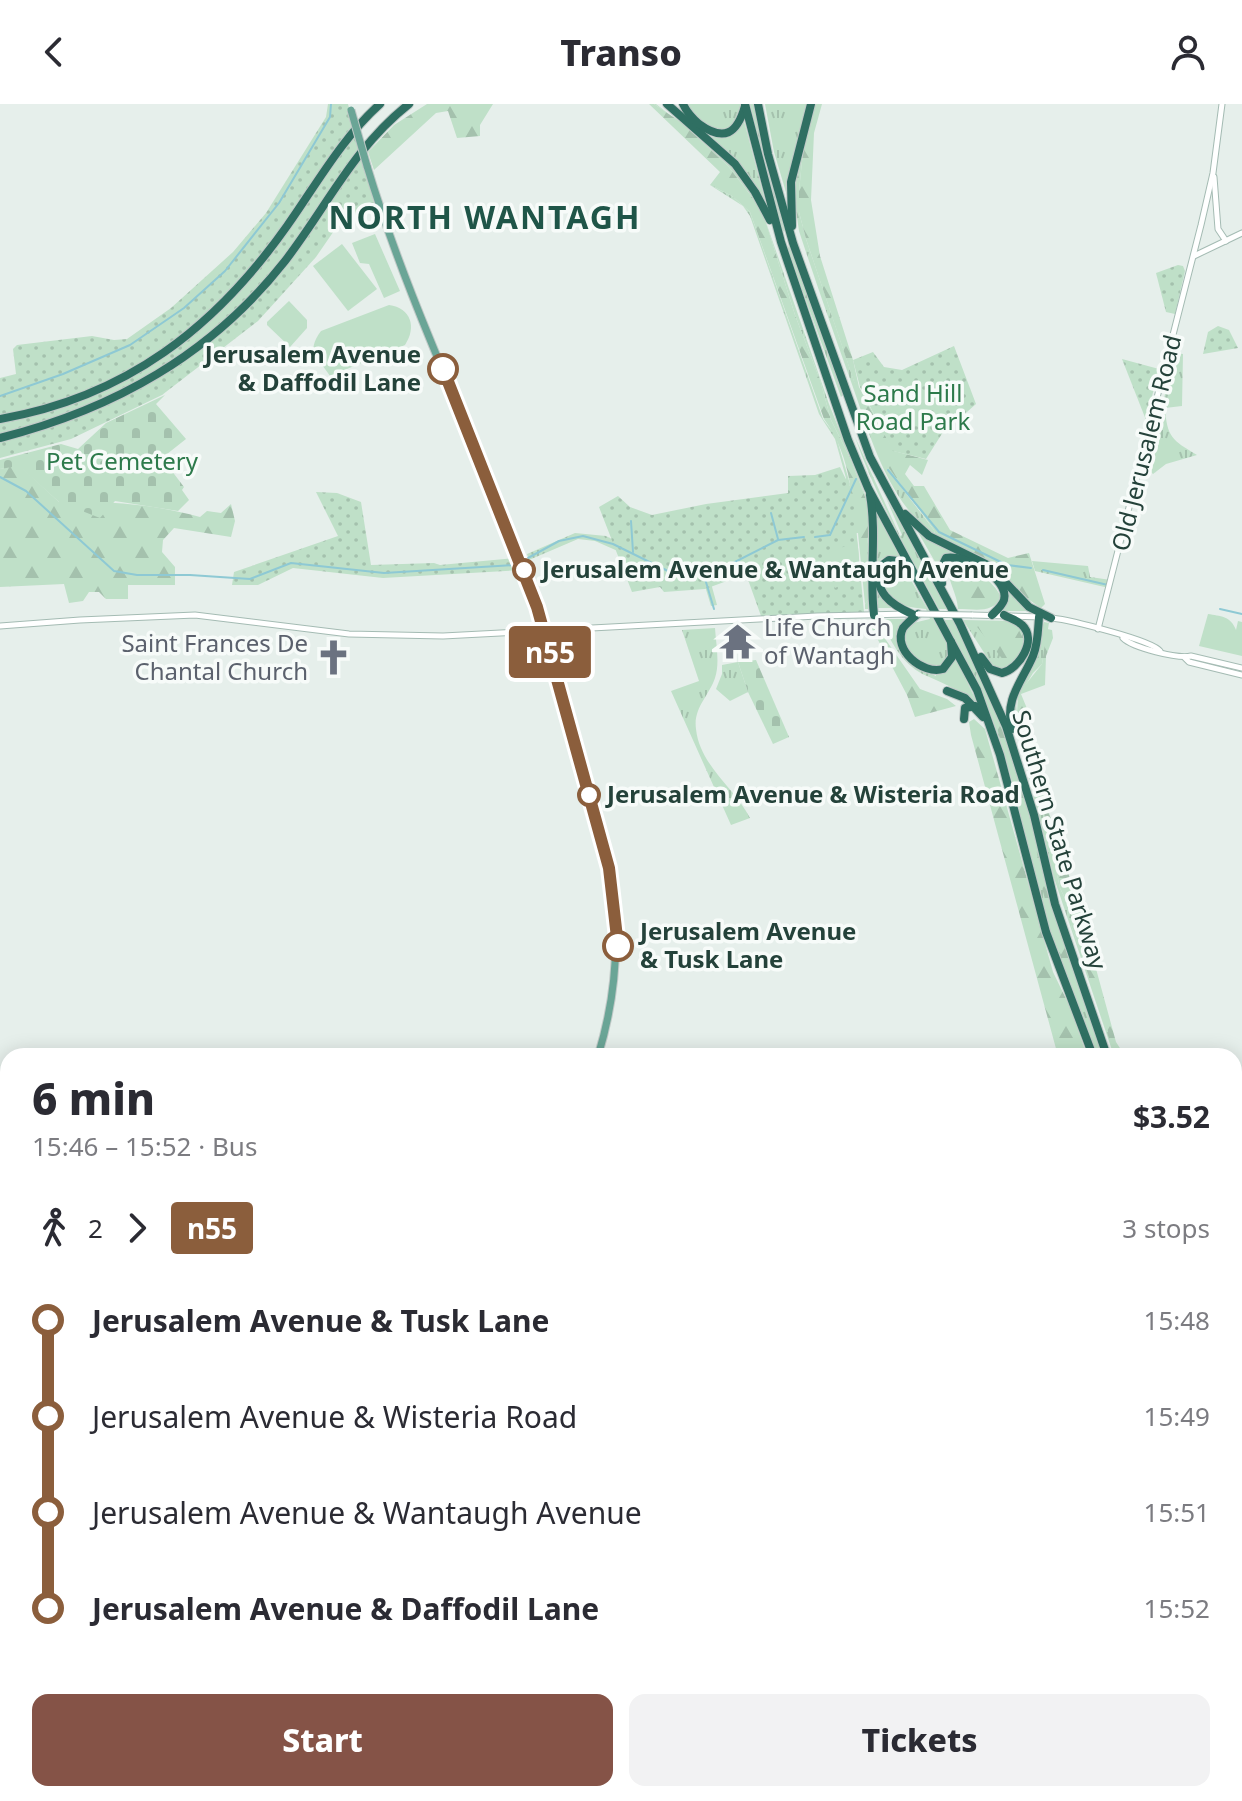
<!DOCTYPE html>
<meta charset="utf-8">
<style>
:root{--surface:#fff;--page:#f2f2f3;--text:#2b2b33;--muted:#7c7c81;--accent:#855347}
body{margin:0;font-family:"Noto Sans",sans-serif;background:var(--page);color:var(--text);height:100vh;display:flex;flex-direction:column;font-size:30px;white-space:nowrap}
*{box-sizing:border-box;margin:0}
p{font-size:26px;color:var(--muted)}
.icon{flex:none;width:44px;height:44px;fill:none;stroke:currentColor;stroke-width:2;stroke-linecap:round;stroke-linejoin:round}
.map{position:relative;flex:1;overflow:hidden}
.side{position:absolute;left:0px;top:944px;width:1242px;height:754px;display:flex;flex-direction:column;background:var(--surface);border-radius:24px 24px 0 0;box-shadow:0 4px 20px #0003}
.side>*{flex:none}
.badge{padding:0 16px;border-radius:6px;font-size:28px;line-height:52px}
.map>.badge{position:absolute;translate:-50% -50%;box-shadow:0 0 0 4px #fff}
.legs{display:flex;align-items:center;gap:12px;height:88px;padding:0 32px;font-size:26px}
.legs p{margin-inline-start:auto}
.summary{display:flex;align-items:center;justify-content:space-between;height:136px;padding:0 32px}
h1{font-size:44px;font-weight:800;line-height:60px}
.cta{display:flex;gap:16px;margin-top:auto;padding:16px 32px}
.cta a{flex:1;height:92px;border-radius:16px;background:var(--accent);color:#fff;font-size:32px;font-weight:800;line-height:92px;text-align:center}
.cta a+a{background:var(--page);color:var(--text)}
ul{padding:0 32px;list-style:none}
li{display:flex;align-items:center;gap:28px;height:96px;font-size:30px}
li i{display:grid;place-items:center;width:12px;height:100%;margin:0 10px;background:currentColor}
li i::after{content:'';width:20px;height:20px;margin:-10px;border:6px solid;border-radius:50%;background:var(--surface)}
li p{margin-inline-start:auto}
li:first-child i{background:linear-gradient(#0000 50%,currentColor 0)}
li:last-child i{background:linear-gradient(currentColor 50%,#0000 0)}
header{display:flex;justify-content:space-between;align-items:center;height:104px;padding:0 32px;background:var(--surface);font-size:36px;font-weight:800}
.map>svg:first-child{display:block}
.grass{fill:url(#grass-tufts)}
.forest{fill:url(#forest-firs)}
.cemetery{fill:url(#cemetery-stones)}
.park{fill:url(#park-dots)}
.pitch{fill:#bfe0c8}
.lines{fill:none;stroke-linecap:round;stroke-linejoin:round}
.stream{stroke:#8ec9d4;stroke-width:2}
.tertiary-casing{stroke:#a8b8b2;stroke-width:7}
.secondary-casing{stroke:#a4bbb3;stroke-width:7}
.primary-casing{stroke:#c2cac8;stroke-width:9}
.motorway-casing{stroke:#c2cac8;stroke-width:10}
.tertiary{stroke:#fff;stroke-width:5}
.secondary{stroke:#fff;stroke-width:5}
.primary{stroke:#6aa596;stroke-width:7}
.motorway{stroke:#2f6f62;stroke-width:8}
.secondary-bridge-casing{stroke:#a4bbb3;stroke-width:7;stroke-linecap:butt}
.primary-bridge-casing{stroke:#c2cac8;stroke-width:9;stroke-linecap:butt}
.secondary-bridge{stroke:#fff;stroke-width:5}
.primary-bridge{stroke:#6aa596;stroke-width:7}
.line-1-casing{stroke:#fff;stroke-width:18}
.line-1{stroke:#8b5e3c;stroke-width:12}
.stop-1-dot{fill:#fff;stroke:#8b5e3c;stroke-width:4}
.labels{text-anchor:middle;stroke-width:7;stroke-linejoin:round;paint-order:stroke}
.stop-label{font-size:24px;font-weight:bold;fill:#24423a;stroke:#f7fbf9;text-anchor:start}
.park-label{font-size:24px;fill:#2d7a4b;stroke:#f7fbf9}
.street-label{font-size:24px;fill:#24423a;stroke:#f7fbf9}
.worship-label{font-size:24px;fill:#5b616d;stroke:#f7fbf9;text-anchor:start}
.district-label{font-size:32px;font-weight:bold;letter-spacing:2px;fill:#1f5548;stroke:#f7fbf9}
</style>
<header><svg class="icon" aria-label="back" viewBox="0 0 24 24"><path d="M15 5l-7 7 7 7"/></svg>Transo<svg class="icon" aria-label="person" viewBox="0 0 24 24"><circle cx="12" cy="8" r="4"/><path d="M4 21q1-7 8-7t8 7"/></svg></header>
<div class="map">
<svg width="1242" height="1697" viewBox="0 0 1242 1697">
<defs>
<pattern id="grass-tufts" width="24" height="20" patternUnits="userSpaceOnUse" patternTransform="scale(2)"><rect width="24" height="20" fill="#bfe0c8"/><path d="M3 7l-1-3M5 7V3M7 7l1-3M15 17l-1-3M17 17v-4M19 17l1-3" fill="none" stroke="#a4c1ad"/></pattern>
<pattern id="forest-firs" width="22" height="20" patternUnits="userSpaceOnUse" patternTransform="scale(2)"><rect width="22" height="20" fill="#bfe0c8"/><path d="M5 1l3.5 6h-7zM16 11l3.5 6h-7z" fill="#a4c1ad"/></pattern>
<pattern id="cemetery-stones" width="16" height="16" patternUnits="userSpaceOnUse" patternTransform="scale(2)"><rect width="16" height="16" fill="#bfe0c8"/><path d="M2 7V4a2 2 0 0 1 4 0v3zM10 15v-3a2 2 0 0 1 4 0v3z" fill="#a4c1ad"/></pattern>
<pattern id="park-dots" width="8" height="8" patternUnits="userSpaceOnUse" patternTransform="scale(2)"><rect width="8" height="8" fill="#bfe0c8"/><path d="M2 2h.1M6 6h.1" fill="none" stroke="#a4c1ad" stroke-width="1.8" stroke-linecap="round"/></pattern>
</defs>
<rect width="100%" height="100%" fill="#e6efeb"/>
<g class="grass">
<path d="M654 0H656L734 61 759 98 829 300 870 403 868 505H865V500L868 496 867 440 870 418 867 398 851 356 831 316 820 276 795 211 762 106 728 62 682 19Z"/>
<path d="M685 0H740L741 10 733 24 717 28 690 10Z"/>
<path d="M750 0H755L796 156 843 291 841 293 787 144 788 142 791 146 785 126 782 128Z"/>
<path d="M765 0H808L788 95 774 48Z"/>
<path d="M815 0 803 47 799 87V108L806 135 854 277 901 383 934 426 935 432C886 396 869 327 849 272 832 224 815 176 799 127L794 93 796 69Z"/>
<path d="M744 17 766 100 742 62 712 34 713 31 733 30Z"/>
<path d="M710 81 732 92 750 108 823 315 836 332 850 380 828 431 846 374 835 335 819 310 750 112 743 102Z"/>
<path d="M1175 249 1183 250 1182 302 1165 304C1167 333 1172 336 1197 351L1166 360 1153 370 1147 364Z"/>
<path d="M855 333 900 432 902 431 886 394 949 505H939C908 448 876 394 855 333Z"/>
<path d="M876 409 901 455 892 452 881 455C871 476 878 491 895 504H875L873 475Z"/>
<path d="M915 423 987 461 1029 507H1003L1008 490 1003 479 955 450 938 463Z"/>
<path d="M575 429 606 432 629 444 709 472 717 501 711 502 702 472 620 448 595 437 578 435 529 456 527 450Z"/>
<path d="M892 457 904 464 950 544 949 556 934 565 917 556 905 543V527L913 519 930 515 926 505C900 502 896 502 881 480L885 461Z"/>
<path d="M1032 457 1088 462 1090 473 1111 476 1109 484 1035 467Z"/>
<path d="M886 515H908L896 532C904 550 918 565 936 572V569L949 564 955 552 980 605C964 587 947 581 927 572 905 563 892 541 883 520Z"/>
<path d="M944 516H955L1001 614 1026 696 1054 808 1105 952H1098C1080 904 1058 858 1044 809 1026 744 1016 677 992 614 979 580 962 548 944 516Z"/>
<path d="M963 516 1014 517 1019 520 1027 536 1014 561 1001 566 994 564Z"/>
<path d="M1044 518 1049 519 1042 560 1033 569 1016 597 1017 611 1038 682 1060 784 1071 807V821L1119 952H1114L1054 774 1012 606Z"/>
<path d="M715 524C716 540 720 559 715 574 709 592 693 604 696 625 700 662 734 683 750 714L731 721 671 587 699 577 682 526Z"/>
<path d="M738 558 748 588 730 597 716 585 722 570V561Z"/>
</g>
<g class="forest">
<path d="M427 0H493L480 21V32L457 34 448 7 436 9 374 66 368 48 394 21Z"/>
<path d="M649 0H654L682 19 728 62 762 106 795 211 820 276 831 316 851 356 867 398 870 418 867 440 868 496 865 500 858 429 827 431 850 380C846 356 838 334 824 315L750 108 732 92 710 81 720 68Z"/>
<path d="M815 0H822L814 29 811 96 820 152 853 256 859 283 894 347 928 356 922 371 910 361 905 370 914 382H924L950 426 1008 454 1029 449 1045 500 1041 504 1025 493 993 458 935 432 934 426 878 349 806 135 799 108V87L803 47Z"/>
<path d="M19 361 59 398C107 397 153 400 200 413L207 407 221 409 231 400 235 417 231 433 174 424 163 436 162 448 175 463V481H128V495H106L99 488H89L83 497 69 499 64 480 0 483V365Z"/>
<path d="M956 459C973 464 994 477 1001 493 993 510 975 505 958 505 957 489 948 478 948 463Z"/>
<path d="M868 517 877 523 920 585 947 595 956 602 915 613 907 591Z"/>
<path d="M1007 518 1017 522 1025 539C1020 549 1016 556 1004 557L974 519Z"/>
<path d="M1047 525 1052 526 1053 534 1046 552 1045 581 1021 590 1028 607 1022 624 1080 806 1116 938 1125 952H1119L1111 936 1071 821V807L1060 784 1038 682 1017 611 1018 590 1042 560Z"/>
<path d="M977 564 1007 638 1027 702 1041 768 1086 908 1057 842 1015 678Z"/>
<path d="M974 615 985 625 1053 868 1071 905 1087 952H1058L971 631 969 618Z"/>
</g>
<g class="cemetery">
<path d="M165 291 156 300 186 335 162 354 184 383 182 386 189 396 178 407 115 397 100 414 59 398 19 362 0 365V356L61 340 78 345 106 319Z"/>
<path d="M756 556 789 633 773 640 748 588 738 558Z"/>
</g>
<g class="park">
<path d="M328 0H348L376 106 338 121 316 153 258 217 162 291 71 335 0 354V274L16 270 13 245 17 241 92 232 114 236 127 235 171 204 233 148 266 109 326 13Z"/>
<path d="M1178 161 1183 162 1185 167 1175 210 1166 208 1156 169Z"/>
<path d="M1218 222 1229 226 1238 244 1203 250 1208 228Z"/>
<path d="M954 242 976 300 959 315 955 309 926 355 893 347 860 283 853 256 873 248 884 263 902 266Z"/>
<path d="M1122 255 1159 265 1146 316Z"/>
<path d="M840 363 853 390 864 508 761 512 746 470 705 485 664 488 660 483 632 488 599 403 618 392 630 403 652 411 706 400 788 389V372L815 371Z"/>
<path d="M316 388 337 389 361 398 371 461 434 459 440 461 516 454 521 466 383 474 293 464 258 481H232L234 468 338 432Z"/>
</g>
<g class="pitch">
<path d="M375 130 400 187 384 194 369 160 360 159 352 139Z"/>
<path d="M342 140 377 185 348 207 313 162Z"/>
<path d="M289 197 307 216V224L290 243 267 221V218Z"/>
<path d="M389 201C411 204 417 223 405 241L330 272C320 255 304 250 321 227Z"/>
<path d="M910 281 932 303 902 334C890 314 885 292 910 281Z"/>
<path d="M857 437C861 461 860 474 835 484L824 451Z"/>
<path d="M1208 510C1220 512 1231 512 1236 526L1238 517 1242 518V552L1199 542Z"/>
</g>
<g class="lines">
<g class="stream">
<path d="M0 292 63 270 130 241 184 204 225 167 279 99 330 13 331 0"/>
<path d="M888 366 939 428 1007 461 1031 464"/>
<path d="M0 373 26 387 114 467 137 471H190L250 475 291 459 384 469 515 461"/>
<path d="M771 409 778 435"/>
<path d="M631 417 633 448"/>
<path d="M815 433 830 431 856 375"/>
<path d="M528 454 559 437 583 432 613 440 676 471 727 462 778 436 804 433"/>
<path d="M1043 466 1108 481"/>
<path d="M703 468 714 505"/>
<path d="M1220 505 1242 510"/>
<path d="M0 1216 8 1215"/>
</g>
<defs>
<g id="tertiary">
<path d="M0 1264 8 1262"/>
<path d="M211 1697 247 1690"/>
</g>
<g id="secondary">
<path d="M1214 73 1218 125 1226 137"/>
<path d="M1194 152 1242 129"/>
<path d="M972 511 1042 513"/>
<path d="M1052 514C1069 516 1152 536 1160 547"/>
<path d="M0 522 80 516 195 511 349 530 443 532 817 512 909 510"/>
<path d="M1098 525 1201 121 1213 69 1222 0"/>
<path d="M1123 534C1133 544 1178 555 1191 552L1242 564"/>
<path d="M1185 554 1189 558 1242 571"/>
<path d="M1234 1138 1242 1137"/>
</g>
<g id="primary">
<path d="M367 62C410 205 478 340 530 480 548 529 558 582 573 632 606 751 636 827 598 952"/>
<path d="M1234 1648 1242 1645"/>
<path d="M620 1690 622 1697"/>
<path d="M1101 1697 1119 1690"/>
</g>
<g id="motorway">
<path d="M667 0 735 60 755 88 770 116"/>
<path d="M683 0C687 9 692 14 699 20 724 38 737 30 745 2"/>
<path d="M745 0 781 138 848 336 868 384 977 586 1000 651 1046 828 1093 952"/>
<path d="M758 0 768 50 793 139 870 353 960 520 1006 622 1034 711 1055 800 1107 952"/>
<path d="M792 122 791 78 811 0"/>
<path d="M0 315C126 293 215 224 287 122 316 81 342 34 380 0"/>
<path d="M0 334C114 305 211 251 285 157 326 104 354 43 409 0"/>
<path d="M870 391C877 431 869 470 874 511"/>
<path d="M905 410 929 432 990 462 1029 503 1051 514"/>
<path d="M908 466 898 457 889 456 881 462C872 488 892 501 912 510"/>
<path d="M942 479 939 468 946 454C964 450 1010 474 1004 496 1002 502 996 507 992 511"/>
<path d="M918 510C913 514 907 519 903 524 892 546 923 571 943 565L952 553 951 538"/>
<path d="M981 553 990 565 1002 569C1019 565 1038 536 1022 521 1017 516 1009 514 1004 511"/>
<path d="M947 587 965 594 983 613"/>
<path d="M964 615 965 604 975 602"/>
<path d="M1012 625C1004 595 1022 578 1033 552 1038 540 1038 526 1039 513"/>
<path d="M1234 1202 1242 1213"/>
<path d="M0 1226 8 1224"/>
<path d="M0 1235 8 1233"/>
<path d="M1234 1246 1242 1240"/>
<path d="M1234 1255 1242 1256"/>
<path d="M1234 1266 1242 1268"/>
<path d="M1234 1324 1242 1326"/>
<path d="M1234 1352 1242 1366"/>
<path d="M1234 1400 1242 1411"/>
</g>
</defs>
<use href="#tertiary" class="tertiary-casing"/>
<use href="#secondary" class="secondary-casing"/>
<use href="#primary" class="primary-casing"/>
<use href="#motorway" class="motorway-casing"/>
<use href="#tertiary" class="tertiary"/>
<use href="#secondary" class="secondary"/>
<use href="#primary" class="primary"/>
<use href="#motorway" class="motorway"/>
<defs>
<path id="secondary-bridge" d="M918 510 972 511"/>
<path id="primary-bridge" d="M351 6 367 62"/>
</defs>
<use href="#secondary-bridge" class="secondary-bridge-casing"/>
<use href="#primary-bridge" class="primary-bridge-casing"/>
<use href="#secondary-bridge" class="secondary-bridge"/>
<use href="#primary-bridge" class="primary-bridge"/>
</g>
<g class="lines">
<defs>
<path id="line-1" d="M443 265 537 503 609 764 618 842"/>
</defs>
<use href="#line-1" class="line-1-casing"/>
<use href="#line-1" class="line-1"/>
</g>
<defs>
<symbol id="temple-bare" viewBox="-9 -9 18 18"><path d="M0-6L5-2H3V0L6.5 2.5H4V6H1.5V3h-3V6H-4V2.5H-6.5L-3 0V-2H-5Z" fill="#6b7280" stroke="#f7fbf9" stroke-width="2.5" paint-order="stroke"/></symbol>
<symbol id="church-bare" viewBox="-9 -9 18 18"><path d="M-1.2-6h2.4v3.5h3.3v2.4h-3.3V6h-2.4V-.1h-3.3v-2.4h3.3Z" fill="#6b7280" stroke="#f7fbf9" stroke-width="2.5" paint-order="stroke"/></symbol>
</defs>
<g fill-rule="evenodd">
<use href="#temple-bare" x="712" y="512" width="51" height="51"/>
<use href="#church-bare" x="308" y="528" width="51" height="51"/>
</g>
<g class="stop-1-dot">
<circle cx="443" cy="265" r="14"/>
<circle cx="524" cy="466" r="10"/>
<circle cx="589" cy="691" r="10"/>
<circle cx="618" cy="842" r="14"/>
</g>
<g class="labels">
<g class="stop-label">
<text x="421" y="259" text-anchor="end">Jerusalem Avenue<tspan x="421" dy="28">&amp; Daffodil Lane</tspan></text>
<text x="542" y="474">Jerusalem Avenue &amp; Wantaugh Avenue</text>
<text x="607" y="699">Jerusalem Avenue &amp; Wisteria Road</text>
<text x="640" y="836">Jerusalem Avenue<tspan x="640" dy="28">&amp; Tusk Lane</tspan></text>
</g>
<g class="park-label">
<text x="913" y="298">Sand Hill<tspan x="913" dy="28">Road Park</tspan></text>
<text x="122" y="366">Pet Cemetery</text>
</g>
<g class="street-label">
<text transform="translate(1147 339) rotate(-76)" y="8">Old Jerusalem Road</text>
<text transform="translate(1059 736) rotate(73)" y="8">Southern State Parkway</text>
</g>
<g class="worship-label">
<text x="764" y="532">Life Church<tspan x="764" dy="28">of Wantagh</tspan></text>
<text x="308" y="548" text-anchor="end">Saint Frances De<tspan x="308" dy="28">Chantal Church</tspan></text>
</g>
<g class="district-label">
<text x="485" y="125">NORTH WANTAGH</text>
</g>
</g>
</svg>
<b class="badge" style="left:550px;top:548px;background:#8b5e3c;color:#fff">n55</b>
<section class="side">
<div class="summary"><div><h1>6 min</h1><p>15:46 – 15:52 · Bus</p></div><b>$3.52</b></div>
<div class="legs"><svg class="icon" aria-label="walk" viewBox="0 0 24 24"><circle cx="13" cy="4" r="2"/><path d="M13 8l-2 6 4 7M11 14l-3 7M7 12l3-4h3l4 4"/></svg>2<svg class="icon" aria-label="forward" viewBox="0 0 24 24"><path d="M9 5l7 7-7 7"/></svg><b class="badge" style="background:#8b5e3c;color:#fff">n55</b><p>3 stops</p></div>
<ul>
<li><i style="color:#8b5e3c"></i><b>Jerusalem Avenue &amp; Tusk Lane</b><p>15:48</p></li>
<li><i style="color:#8b5e3c"></i><span>Jerusalem Avenue &amp; Wisteria Road</span><p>15:49</p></li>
<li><i style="color:#8b5e3c"></i><span>Jerusalem Avenue &amp; Wantaugh Avenue</span><p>15:51</p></li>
<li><i style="color:#8b5e3c"></i><b>Jerusalem Avenue &amp; Daffodil Lane</b><p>15:52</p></li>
</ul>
<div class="cta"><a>Start</a><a>Tickets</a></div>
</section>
</div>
